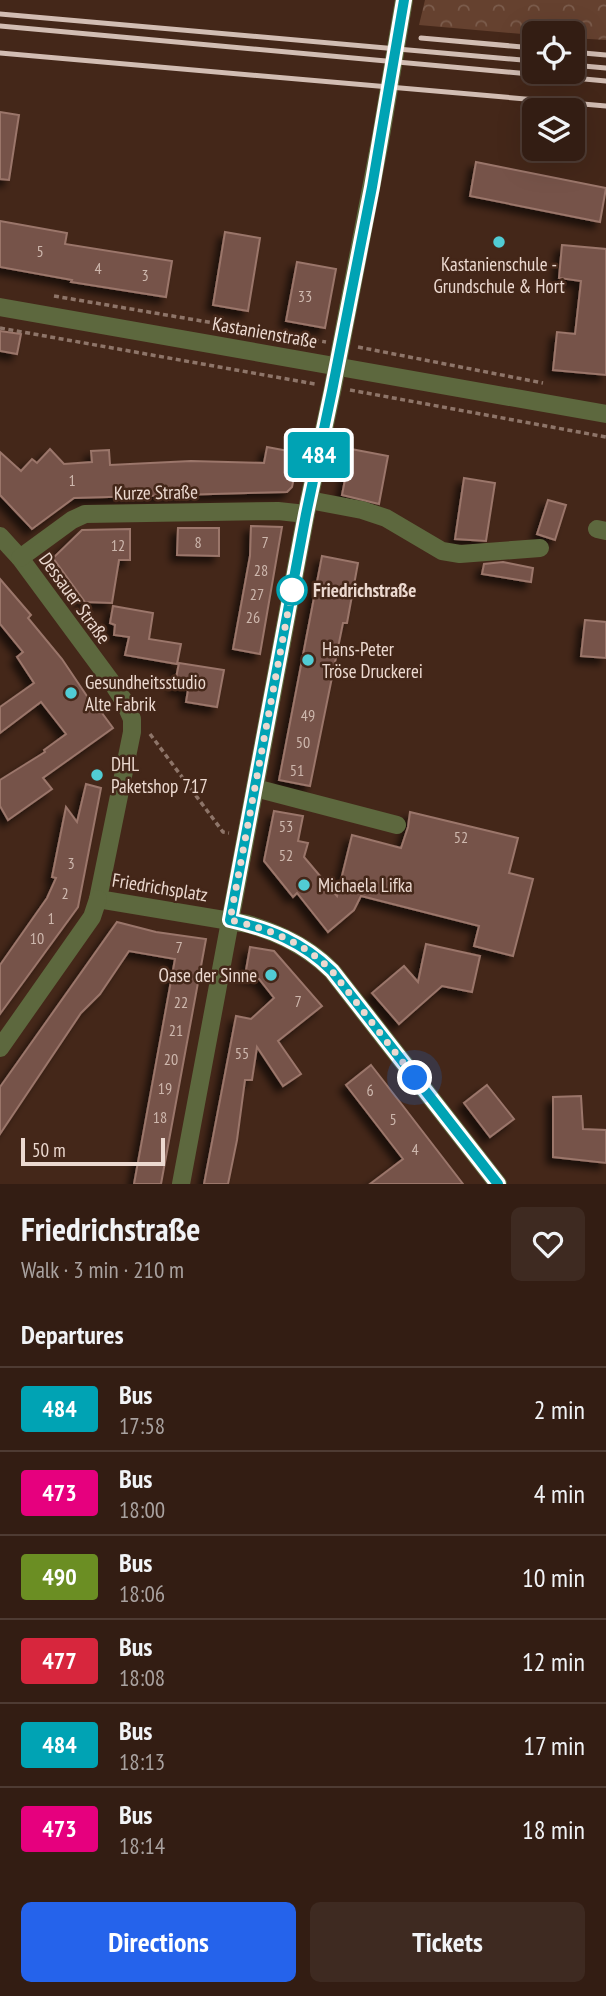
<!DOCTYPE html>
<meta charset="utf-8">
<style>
:root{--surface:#331d13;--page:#3e2a21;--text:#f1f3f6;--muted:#a9a2a0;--line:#4e3b33;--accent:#2563eb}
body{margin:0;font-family:"PT Sans Narrow",sans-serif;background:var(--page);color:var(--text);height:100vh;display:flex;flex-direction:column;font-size:26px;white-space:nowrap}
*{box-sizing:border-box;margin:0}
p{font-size:23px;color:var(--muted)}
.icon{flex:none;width:38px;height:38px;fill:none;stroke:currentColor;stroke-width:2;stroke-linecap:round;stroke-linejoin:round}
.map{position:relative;height:1184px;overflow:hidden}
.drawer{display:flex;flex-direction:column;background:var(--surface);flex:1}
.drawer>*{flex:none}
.badge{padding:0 14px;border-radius:5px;font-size:24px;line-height:46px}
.tools{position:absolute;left:522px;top:21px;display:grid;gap:14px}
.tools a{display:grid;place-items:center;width:63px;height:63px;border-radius:10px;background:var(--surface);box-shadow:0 7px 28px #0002,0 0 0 2px var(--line);font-size:35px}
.scale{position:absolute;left:21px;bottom:18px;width:144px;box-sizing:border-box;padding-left:7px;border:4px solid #ecd9d0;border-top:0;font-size:19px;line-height:24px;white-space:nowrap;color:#ecd9d0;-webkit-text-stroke:5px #442719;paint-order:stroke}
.you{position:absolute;width:35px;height:35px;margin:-18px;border:5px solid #fff;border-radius:50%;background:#1a73e8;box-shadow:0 0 0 10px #1a73e833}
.map>.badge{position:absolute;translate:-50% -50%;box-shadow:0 0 0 4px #fff}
h2{padding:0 21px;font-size:26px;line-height:63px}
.round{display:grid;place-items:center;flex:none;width:74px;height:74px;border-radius:10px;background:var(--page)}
.overview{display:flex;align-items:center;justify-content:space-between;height:119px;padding:0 21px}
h1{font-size:33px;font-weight:700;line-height:52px}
.cta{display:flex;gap:14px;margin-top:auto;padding:14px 21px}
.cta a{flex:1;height:80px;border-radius:10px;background:var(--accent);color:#fff;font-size:28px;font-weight:700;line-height:80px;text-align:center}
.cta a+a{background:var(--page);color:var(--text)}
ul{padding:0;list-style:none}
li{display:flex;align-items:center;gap:21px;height:84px;padding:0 21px;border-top:2px solid var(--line)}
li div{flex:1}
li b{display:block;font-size:26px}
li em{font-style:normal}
li .badge{min-width:77px;font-weight:700;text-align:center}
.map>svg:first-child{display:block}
.park{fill:url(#park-crowns)}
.building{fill:#76534a;stroke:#9b766b;stroke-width:2;filter:url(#shadow)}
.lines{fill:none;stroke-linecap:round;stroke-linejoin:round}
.path{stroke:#8e7569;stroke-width:3.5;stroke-dasharray:5 3.5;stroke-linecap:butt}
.minor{stroke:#5d683e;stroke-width:18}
.rail{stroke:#d2bdb3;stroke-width:5}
.line-casing{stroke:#fff;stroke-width:16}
.line{stroke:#00a3b4;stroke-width:10}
.walk{stroke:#ecd9d0;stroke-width:7;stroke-dasharray:0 12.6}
.poi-dot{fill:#51ccd4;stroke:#442719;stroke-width:2.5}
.stop-dot{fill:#fff;stroke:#00a3b4;stroke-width:3.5}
.labels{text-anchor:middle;stroke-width:5;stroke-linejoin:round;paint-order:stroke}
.number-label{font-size:16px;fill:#ceb8ae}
.poi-label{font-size:19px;fill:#ecd9d0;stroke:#442719;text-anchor:start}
.street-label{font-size:19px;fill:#ecd9d0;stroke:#442719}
.stop-label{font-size:19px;font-weight:bold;fill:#ecd9d0;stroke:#442719;text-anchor:start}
</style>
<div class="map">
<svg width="606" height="1184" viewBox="0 0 606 1184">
<defs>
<pattern id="park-crowns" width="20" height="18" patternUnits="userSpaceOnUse" patternTransform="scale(1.75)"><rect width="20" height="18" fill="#65412f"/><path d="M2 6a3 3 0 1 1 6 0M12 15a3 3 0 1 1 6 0" fill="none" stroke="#7b5c4c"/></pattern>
<filter id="shadow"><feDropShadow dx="-6" dy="6" stdDeviation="3.5" flood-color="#0009"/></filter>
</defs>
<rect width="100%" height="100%" fill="#442719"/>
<path class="park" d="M425 0H606V40L572 38V33L534 35 419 25Z"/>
<g class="building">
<path d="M0 112 19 115 9 180 0 179Z"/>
<path d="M476 162 606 188 600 222 470 196Z"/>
<path d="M0 221 67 233 65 244 172 261 166 297 71 282 72 280 0 267Z"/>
<path d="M225 232 260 238 248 311 213 305Z"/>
<path d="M562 245 606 249V375L553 370 557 332 575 334 581 281 559 278Z"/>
<path d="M297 262 336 269 325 328 286 321Z"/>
<path d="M0 331 21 334 17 354 0 351Z"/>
<path d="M267 447 299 453 292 487 287 492 74 498 32 529 0 495V452L21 471 32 459 37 463 50 449 64 464 92 462 91 451 109 450 110 465 191 461 264 463Z"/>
<path d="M351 449 388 456 379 504 342 495Z"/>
<path d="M464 478 495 483 486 541 455 539Z"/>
<path d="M548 500 566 505 555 540 537 534Z"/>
<path d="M251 526 282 527 260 654 233 649 250 556Z"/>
<path d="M178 528H219V556L177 555Z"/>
<path d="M130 529V560H119L112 603 85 602 53 558 82 530Z"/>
<path d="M322 556 358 563 347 623H343L310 786 279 780Z"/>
<path d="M503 562 533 568 531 582 482 574 484 564Z"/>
<path d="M0 579 31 615 28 618 62 659 97 711 99 709 113 728 43 778 52 789 8 820 0 806V780L45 752 44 750 66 734 41 702 0 733V707L34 683 17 657 23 652 0 624Z"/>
<path d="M113 606 153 613 149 639 181 644 177 664 125 655 129 637 114 635 115 625 110 623Z"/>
<path d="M585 620 606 622V658L581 656Z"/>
<path d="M179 663 224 670 217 707 186 702 188 690 174 688Z"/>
<path d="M86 784 101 788 78 907 0 1014V965L47 898 56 878 52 877 66 807 77 822Z"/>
<path d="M274 811 303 816 298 841 308 843 304 857 337 896 352 835 401 848 408 827 410 812 518 838 509 873 533 879 513 956 474 946 479 926 361 896 354 910 328 932 297 893 293 897 264 861Z"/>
<path d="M117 922 156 932 206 939 161 1184H134L175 959 129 951 100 994 81 1013 0 1134V1087Z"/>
<path d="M426 944 480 956 472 992 442 986 399 1024 372 993 404 966 418 982Z"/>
<path d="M250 947 274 951 322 1006 278 1041 301 1074 283 1086 257 1047 252 1080H245L237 1140 228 1184H204L236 1016 251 1019 274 998 259 979 245 976Z"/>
<path d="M371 1065 403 1106 463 1184H370L403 1159 346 1085Z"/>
<path d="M487 1085 514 1119 490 1137 464 1103Z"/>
<path d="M581 1096 583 1129 606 1130V1163L553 1157V1097Z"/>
</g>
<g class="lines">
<g class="path">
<path d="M54 296 326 342"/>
<path d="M0 328 315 384"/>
<path d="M358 347 543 383"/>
<path d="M350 390 606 437"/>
<path d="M150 734 223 832 229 833"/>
</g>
<g class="minor">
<path d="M0 307 606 414"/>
<path d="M309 500 362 510 386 518 442 551 460 554 540 548"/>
<path d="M597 529 606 531"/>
<path d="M0 536 20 558 113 684 124 701 132 719V732L98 899 248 924C281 934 308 947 332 971L498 1184"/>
<path d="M20 558 72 520 85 514 278 511 306 514"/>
<path d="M255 788 397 825"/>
<path d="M0 1048 92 917 98 899"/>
<path d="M181 1184 306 514 333 387 381 136 404 0"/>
</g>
<g class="rail">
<path d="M0 14 534 61"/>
<path d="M0 26 606 81"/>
<path d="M421 38 534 48"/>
<path d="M572 52 606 55"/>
<path d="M0 53 606 106"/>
<path d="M572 65 606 68"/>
</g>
</g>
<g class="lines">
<defs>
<path id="line" d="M404 0 372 187 332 391 306 514 230 920C270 929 303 942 332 971L498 1184"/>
</defs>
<use href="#line" class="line-casing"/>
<use href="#line" class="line"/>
<path class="walk" d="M292 590 230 920C270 929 303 942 332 971L415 1078"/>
</g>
<g class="poi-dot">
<circle cx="499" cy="242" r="7"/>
<circle cx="308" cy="660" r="7"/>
<circle cx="71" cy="693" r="7"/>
<circle cx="97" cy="775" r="7"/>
<circle cx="304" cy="885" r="7"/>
<circle cx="271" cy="975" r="7"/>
</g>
<circle class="stop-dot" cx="292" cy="590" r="14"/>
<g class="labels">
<g class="number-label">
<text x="40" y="257">5</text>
<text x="98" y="274">4</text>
<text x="145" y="281">3</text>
<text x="305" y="302">33</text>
<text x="72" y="486">1</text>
<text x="198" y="548">8</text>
<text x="265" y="548">7</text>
<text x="118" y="551">12</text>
<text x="261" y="576">28</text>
<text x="257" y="600">27</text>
<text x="253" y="623">26</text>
<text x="308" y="721">49</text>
<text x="303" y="748">50</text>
<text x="297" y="776">51</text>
<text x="286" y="832">53</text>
<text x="461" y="843">52</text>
<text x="286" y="861">52</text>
<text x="71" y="869">3</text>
<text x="65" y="899">2</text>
<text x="51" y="924">1</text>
<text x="37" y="944">10</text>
<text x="179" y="953">7</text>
<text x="298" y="1007">7</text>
<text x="181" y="1008">22</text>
<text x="176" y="1036">21</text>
<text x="242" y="1059">55</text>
<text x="171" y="1065">20</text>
<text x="165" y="1094">19</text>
<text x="370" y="1096">6</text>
<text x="160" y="1123">18</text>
<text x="393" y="1125">5</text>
<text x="415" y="1155">4</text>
</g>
<g class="poi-label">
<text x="499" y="271" text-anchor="middle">Kastanienschule -<tspan x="499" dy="22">Grundschule &amp; Hort</tspan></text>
<text x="322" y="656">Hans-Peter<tspan x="322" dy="22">Tröse Druckerei</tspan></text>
<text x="85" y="689">Gesundheitsstudio<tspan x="85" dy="22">Alte Fabrik</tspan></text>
<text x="111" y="771">DHL<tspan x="111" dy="22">Paketshop 717</tspan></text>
<text x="318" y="892">Michaela Lifka</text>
<text x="257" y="982" text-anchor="end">Oase der Sinne</text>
</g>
<g class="street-label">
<text transform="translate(265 332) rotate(10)" y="7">Kastanienstraße</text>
<text transform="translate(156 492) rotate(-1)" y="7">Kurze Straße</text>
<text transform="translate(75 598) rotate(54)" y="7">Dessauer Straße</text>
<text transform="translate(160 887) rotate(9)" y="7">Friedrichsplatz</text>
</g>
<g class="stop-label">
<text x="313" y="597">Friedrichstraße</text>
</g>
</g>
</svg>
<div class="tools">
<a><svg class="icon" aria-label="locate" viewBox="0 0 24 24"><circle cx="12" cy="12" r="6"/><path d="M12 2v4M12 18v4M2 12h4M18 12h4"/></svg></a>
<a><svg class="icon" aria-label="layers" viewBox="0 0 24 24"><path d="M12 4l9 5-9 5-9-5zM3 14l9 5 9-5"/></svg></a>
</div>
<div class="scale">50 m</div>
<div class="you" style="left:415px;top:1078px"></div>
<b class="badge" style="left:319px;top:455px;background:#00a3b4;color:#fff">484</b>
</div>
<section class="drawer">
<div class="overview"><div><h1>Friedrichstraße</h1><p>Walk · 3 min · 210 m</p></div><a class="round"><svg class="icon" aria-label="heart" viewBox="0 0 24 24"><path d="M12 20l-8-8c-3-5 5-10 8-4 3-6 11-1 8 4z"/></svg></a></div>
<h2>Departures</h2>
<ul>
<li><span class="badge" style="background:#00a3b4;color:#fff">484</span><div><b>Bus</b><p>17:58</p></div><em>2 min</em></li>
<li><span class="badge" style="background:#e6007e;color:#fff">473</span><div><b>Bus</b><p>18:00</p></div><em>4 min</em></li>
<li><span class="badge" style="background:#6b8e23;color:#fff">490</span><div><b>Bus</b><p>18:06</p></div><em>10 min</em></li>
<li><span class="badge" style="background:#d7263d;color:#fff">477</span><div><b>Bus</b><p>18:08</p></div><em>12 min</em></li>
<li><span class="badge" style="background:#00a3b4;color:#fff">484</span><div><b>Bus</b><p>18:13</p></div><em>17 min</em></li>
<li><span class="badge" style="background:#e6007e;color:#fff">473</span><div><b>Bus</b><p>18:14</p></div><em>18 min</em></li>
</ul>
<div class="cta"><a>Directions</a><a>Tickets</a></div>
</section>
